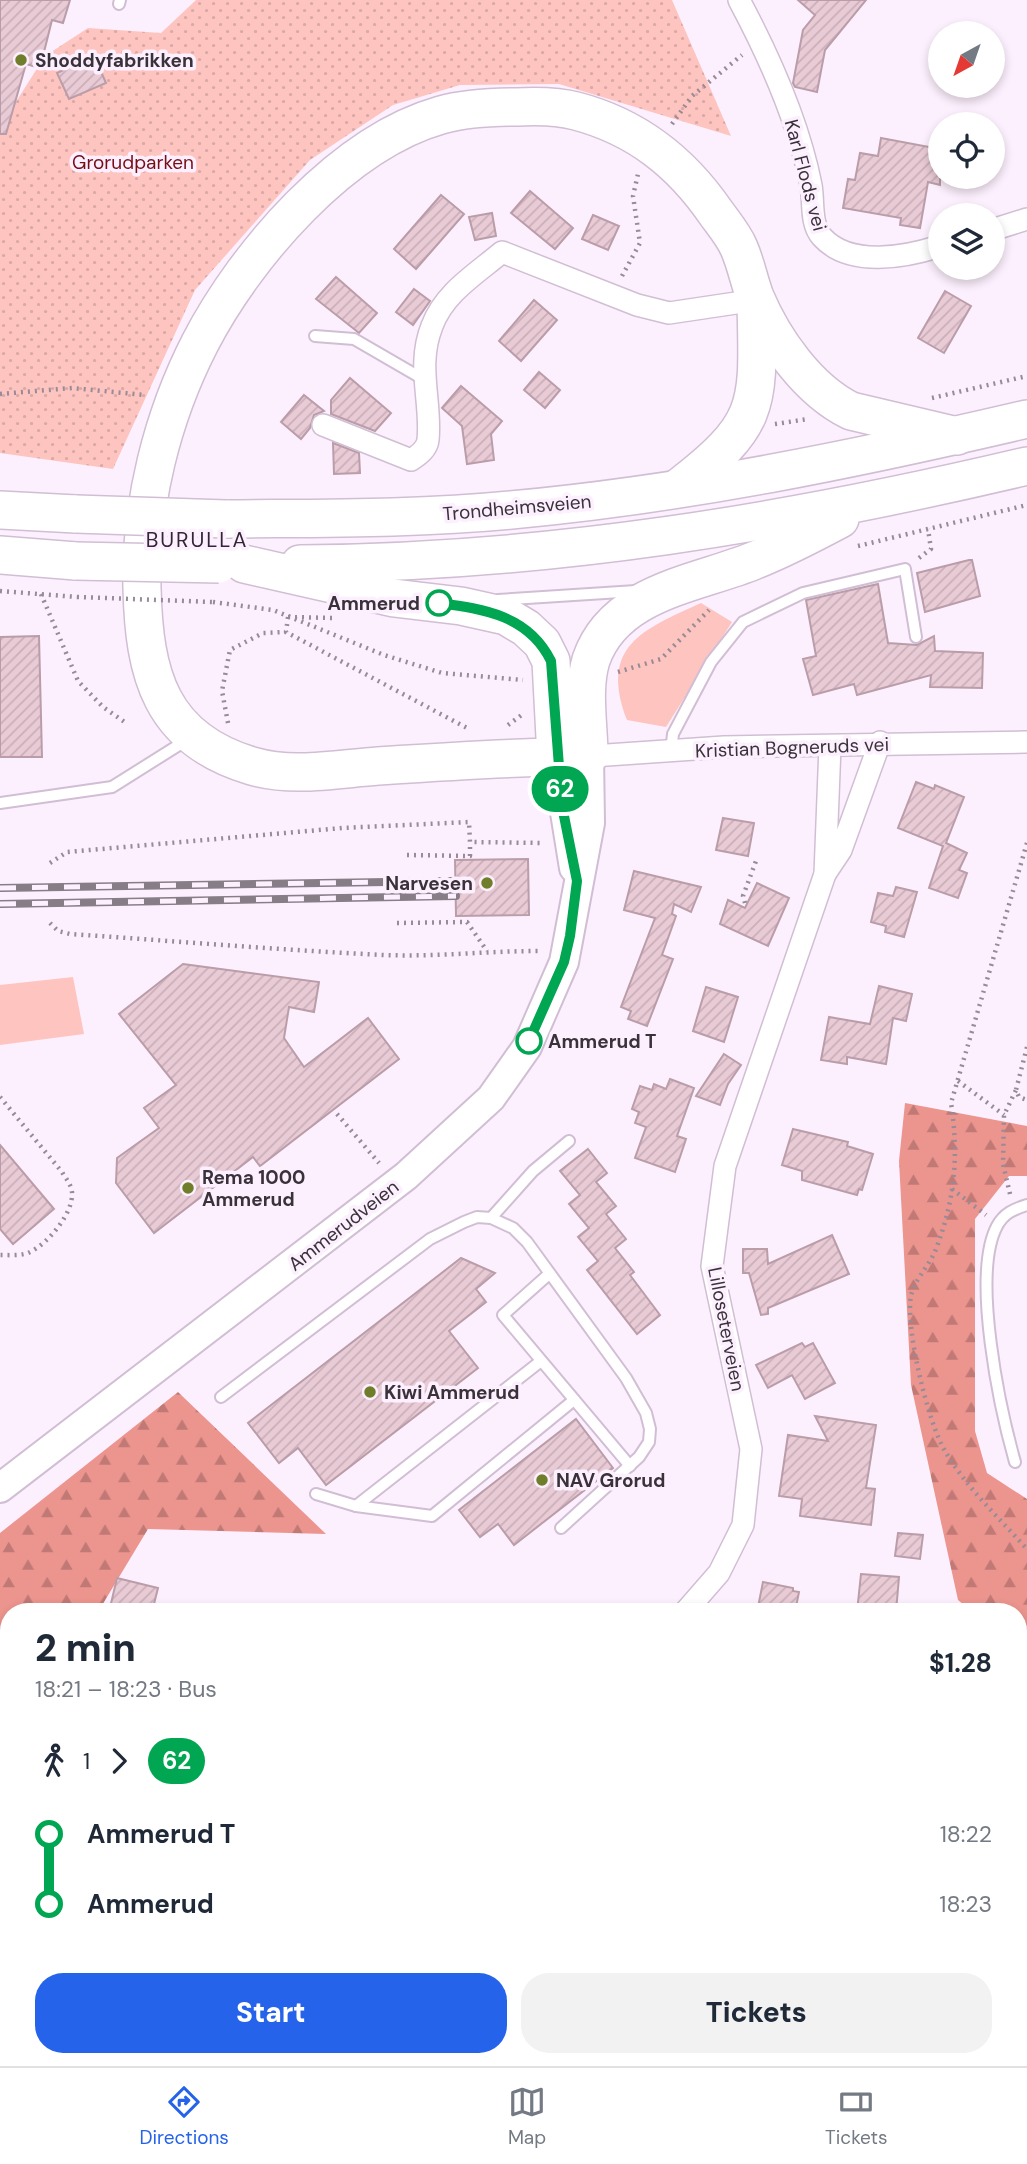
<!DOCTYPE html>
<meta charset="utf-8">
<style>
:root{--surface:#fff;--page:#f2f2f3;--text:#1f2937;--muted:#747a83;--line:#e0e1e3;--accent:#2563eb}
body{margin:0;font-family:"DM Sans",sans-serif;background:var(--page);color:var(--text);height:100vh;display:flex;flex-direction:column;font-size:26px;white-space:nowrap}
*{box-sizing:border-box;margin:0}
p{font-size:23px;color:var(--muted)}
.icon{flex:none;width:38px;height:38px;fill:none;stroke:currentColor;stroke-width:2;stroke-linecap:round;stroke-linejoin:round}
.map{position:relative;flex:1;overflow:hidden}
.details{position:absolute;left:0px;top:1603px;width:1027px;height:464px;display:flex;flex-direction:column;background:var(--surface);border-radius:28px 28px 0 0;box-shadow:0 4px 10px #0003}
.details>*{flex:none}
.badge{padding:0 14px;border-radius:23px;font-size:24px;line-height:46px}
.needle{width:46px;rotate:220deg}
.fabs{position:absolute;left:928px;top:21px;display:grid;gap:14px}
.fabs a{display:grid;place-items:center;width:77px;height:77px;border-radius:50%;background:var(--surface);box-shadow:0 4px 10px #0003;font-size:35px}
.map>.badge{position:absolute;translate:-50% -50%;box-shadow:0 0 0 4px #fff}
.legs{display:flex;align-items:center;gap:10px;height:77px;padding:0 35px;font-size:23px}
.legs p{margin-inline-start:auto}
.summary{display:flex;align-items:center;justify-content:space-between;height:119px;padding:0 35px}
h1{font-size:38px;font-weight:800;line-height:52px}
.primary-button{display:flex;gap:14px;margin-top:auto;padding:14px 35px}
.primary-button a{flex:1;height:80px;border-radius:28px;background:var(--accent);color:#fff;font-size:28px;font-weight:800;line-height:80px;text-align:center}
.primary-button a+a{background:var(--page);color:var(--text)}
ul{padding:0 35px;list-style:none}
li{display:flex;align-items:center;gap:24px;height:70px;font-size:26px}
li i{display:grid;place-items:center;width:10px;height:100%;margin:0 9px;background:currentColor}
li i::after{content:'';width:18px;height:18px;margin:-9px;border:5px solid;border-radius:50%;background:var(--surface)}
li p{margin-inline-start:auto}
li:first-child i{background:linear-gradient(#0000 50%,currentColor 0)}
li:last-child i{background:linear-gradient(currentColor 50%,#0000 0)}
.menu{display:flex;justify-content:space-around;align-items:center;height:98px;border-top:2px solid var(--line);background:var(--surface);font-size:19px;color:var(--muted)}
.menu a{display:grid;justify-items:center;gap:4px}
.menu .current{color:var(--accent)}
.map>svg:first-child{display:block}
.grass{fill:#fec4bf}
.forest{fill:url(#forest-firs)}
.park{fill:url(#park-dots)}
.building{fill:url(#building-hatch);stroke:#ba9da8;stroke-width:2}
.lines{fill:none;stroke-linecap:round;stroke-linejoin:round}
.service-casing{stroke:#d1bed4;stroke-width:14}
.minor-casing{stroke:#d1bed4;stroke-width:24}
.tertiary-casing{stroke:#d1bed4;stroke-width:32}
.trunk-casing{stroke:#d1bed4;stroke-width:40}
.path{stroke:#968b97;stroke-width:4.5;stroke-dasharray:2 5;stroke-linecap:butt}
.service{stroke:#fff;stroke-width:10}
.minor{stroke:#fff;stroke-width:21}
.tertiary{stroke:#fff;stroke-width:28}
.trunk{stroke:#fff;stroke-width:37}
.rail-casing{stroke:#867d87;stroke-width:8}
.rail{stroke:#fdf0fe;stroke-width:5;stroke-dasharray:16;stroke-linecap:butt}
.trunk-bridge-casing{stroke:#d1bed4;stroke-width:40;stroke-linecap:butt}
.path-bridge{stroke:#968b97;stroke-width:4.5;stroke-dasharray:2 5;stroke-linecap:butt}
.trunk-bridge{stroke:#fff;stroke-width:37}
.line-1-casing{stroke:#fff;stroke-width:16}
.line-1{stroke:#00a651;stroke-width:10}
.poi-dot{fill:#707e2b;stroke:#fdf0fe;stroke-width:2.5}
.stop-1-dot{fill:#fff;stroke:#00a651;stroke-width:3.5}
.labels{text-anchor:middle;stroke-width:7;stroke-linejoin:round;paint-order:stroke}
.poi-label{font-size:19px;font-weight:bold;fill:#3a323b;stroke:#fdf0fe;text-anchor:start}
.park-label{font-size:19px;fill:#770e16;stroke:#fdf0fe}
.street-label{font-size:19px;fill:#3a323b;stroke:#fdf0fe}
.stop-label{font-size:19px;font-weight:bold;fill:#3a323b;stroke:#fdf0fe;text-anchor:end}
.neighbourhood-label{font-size:21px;letter-spacing:2px;fill:#342536;stroke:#fdf0fe}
</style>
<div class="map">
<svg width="1027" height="2066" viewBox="0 0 1027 2066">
<defs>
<pattern id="forest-firs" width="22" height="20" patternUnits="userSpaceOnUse" patternTransform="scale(1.75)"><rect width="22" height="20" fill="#ec948e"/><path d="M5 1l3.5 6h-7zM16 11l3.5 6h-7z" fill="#c07975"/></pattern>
<pattern id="park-dots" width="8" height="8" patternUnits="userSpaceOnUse" patternTransform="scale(1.75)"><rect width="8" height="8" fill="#fec4bf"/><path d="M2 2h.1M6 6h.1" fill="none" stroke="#daa9a5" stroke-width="1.8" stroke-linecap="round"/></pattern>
<pattern id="building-hatch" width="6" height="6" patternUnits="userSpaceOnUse" patternTransform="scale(1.75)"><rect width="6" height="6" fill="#e9cbd6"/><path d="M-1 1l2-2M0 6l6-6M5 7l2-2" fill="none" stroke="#c9afb9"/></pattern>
</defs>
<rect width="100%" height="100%" fill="#fdf0fe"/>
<g class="grass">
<path d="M701 603 732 622 666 727 627 720C599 646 642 630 701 603Z"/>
<path d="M73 977 84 1034 0 1045V985Z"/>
</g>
<g class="forest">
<path d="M905 1103 1027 1126V1176H1009L975 1219V1431L987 1473 1027 1499V1655L1019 1649 1018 1612H972L958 1600 911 1385 899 1161Z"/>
<path d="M178 1392 326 1534 148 1529 98 1612H9V1760L0 1774V1533Z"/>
</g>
<path class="park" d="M196 0H672L731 136 559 84 460 85 393 105 310 160 195 290 113 469 0 453V127L45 56 88 28 161 33Z"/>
<g class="building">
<path d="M0 0H70L63 23 52 20 40 68 26 64 6 134H0Z"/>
<path d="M798 0H866L825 50 817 92 795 87 793 83 803 30 815 15Z"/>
<path d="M94 56 106 83 69 99 57 73Z"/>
<path d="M881 138 940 149V185L928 182 920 228 900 225 901 218 843 208 848 179 855 180 860 153 878 156Z"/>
<path d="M530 191 573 228 555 249 511 213Z"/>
<path d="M441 195 464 214 416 269 394 249Z"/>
<path d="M492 213 496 236 475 240 469 217Z"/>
<path d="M593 215 619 226 608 250 582 239Z"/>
<path d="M336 277 377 313 359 333 316 299Z"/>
<path d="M414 289 430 301 413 325 396 312Z"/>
<path d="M945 291 971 306 944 353 918 338Z"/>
<path d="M534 300 557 320 521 361 499 341Z"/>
<path d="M539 372 560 390 545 408 524 390Z"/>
<path d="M350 378 391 413 375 431 331 414V400Z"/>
<path d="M461 386 502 421 491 434 494 460 467 464 462 426 442 408Z"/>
<path d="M304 395 324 411 314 415 310 428 301 439 281 422Z"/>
<path d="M333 443 359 453 360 473 334 474Z"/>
<path d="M969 560H972L980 596 925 612 917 573Z"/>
<path d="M878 584 888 643 917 645 934 636 935 651 983 653 982 688 930 687 931 675 857 695 854 684 813 695 803 659 816 656 806 600Z"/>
<path d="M39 636 42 757H0V637Z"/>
<path d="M916 782 934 789 935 785 964 797 946 843 967 853 959 870 967 873 958 898 929 888 943 846 898 828Z"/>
<path d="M723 818 754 823 748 856 716 850Z"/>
<path d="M528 859 529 915 456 916 455 860Z"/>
<path d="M634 871 701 887 691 912 674 904 672 914 676 916 662 955 673 959 647 1026 628 1019 631 1011 621 1007 655 918 624 910Z"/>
<path d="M757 883 789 898 768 946 720 924 728 900 745 908Z"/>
<path d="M896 887 917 892 904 937 885 932 886 926 871 922 878 893 893 896Z"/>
<path d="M183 964 319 982 314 1012 289 1007 284 1038 304 1067 368 1018 399 1059 260 1166 253 1157 154 1233 116 1183 117 1158 159 1128 144 1108 176 1085 119 1014Z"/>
<path d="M879 986 912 994 906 1021 893 1018 886 1064 847 1057V1064L821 1060 829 1017 870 1024Z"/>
<path d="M706 987 738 997 724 1042 693 1031Z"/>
<path d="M724 1054 741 1065 728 1084 720 1105 696 1096Z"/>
<path d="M670 1079 694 1088 677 1136 686 1139 675 1172 635 1158 646 1127 635 1123 639 1112 632 1109 640 1086 652 1090 654 1084 666 1089Z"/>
<path d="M793 1129 848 1142 847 1146 873 1154 862 1190 859 1189 857 1195 802 1180V1171L782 1165Z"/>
<path d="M0 1145 54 1209 13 1244 0 1229Z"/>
<path d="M588 1149 607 1173 596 1182 616 1206 606 1214 626 1239 615 1248 634 1272 630 1275 660 1315 637 1334 587 1270 598 1261 578 1237 589 1228 569 1204 580 1195 560 1171Z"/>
<path d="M832 1235 849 1274 768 1308V1314L761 1315 749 1273H743V1249H767L768 1264Z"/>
<path d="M461 1258 495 1273 476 1289 486 1302 449 1331 478 1368 326 1485 298 1448 279 1463 248 1423Z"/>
<path d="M802 1343 805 1347 813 1343 835 1383 805 1399 792 1375 768 1388 756 1365Z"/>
<path d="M815 1416 876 1425 866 1488 875 1489 871 1525 800 1516 802 1499 779 1496 788 1435 828 1441Z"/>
<path d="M576 1419 613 1468 514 1545 498 1524 480 1537 459 1510Z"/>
<path d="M898 1533 923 1535 920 1559 895 1556Z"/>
<path d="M861 1574 899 1577 896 1612H857Z"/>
<path d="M117 1578 158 1588 152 1612H109Z"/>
<path d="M763 1582 793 1588V1591L799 1592 795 1612H757Z"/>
</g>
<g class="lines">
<defs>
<g id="service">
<path d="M119 4 120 0"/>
<path d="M315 336 354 339 423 379"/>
<path d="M498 600 636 591"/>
<path d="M671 752 673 734 711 662 743 622 803 593 905 569 916 637"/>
<path d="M0 803 112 787 190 738"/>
<path d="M491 1218 533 1171 569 1141"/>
<path d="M549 1274 503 1315 630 1466"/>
<path d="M221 1397 430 1239 464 1222 477 1217 491 1218 513 1228 527 1242 626 1378 646 1413 650 1429 649 1442 639 1457 561 1528"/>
<path d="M1015 1462C1000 1409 971 1275 997 1226 1004 1213 1014 1209 1027 1205"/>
<path d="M316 1494 356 1506 432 1516 574 1400"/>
<path d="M356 1506 541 1361"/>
</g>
<g id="minor">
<path d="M739 0C770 58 798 120 811 185 814 202 810 224 822 237 850 268 906 257 940 246"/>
<path d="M992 230 1027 219"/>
<path d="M323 425 411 460C419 455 427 449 428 440 432 402 416 366 432 326 444 293 476 274 502 252L637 305 669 313 756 300"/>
<path d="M830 746 825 874 841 850 880 742"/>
<path d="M578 757 724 747 1027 742"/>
<path d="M685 1612 719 1573 743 1525 751 1449 712 1266 725 1166 825 874"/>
<path d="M1018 1892 1027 1900"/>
<path d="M261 2066 264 2058"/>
</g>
<g id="tertiary">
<path d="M556 757 574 868"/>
<path d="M0 1488 406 1176 491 1098 527 1047 564 962 590 823 589 756"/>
</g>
<g id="trunk">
<path d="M678 488C764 422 758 405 756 301"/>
<path d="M0 510 76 514"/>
<path d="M226 519C321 518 417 519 511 510 686 494 856 459 1027 419"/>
<path d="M0 555 76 561"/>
<path d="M244 564 394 598 461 606 506 616 526 628 542 643 551 661 556 757C497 758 438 762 378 766 337 769 292 778 252 766 160 739 144 674 142 588 140 505 162 417 200 343 246 254 342 143 441 115 466 108 492 107 517 107 536 106 557 106 576 111 637 127 681 162 716 213 724 224 734 236 739 248 746 264 749 281 755 297 773 340 808 390 851 411L957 436"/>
<path d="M300 564C549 562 786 523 1027 466"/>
<path d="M589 756C589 727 582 689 591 660 614 592 696 584 753 561 783 549 812 534 840 519"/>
</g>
</defs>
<use href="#service" class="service-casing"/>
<use href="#minor" class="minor-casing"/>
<use href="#tertiary" class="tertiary-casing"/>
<use href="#trunk" class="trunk-casing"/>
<g class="path">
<path d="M672 124 692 96 742 55"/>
<path d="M622 276 640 243 633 196 638 174"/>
<path d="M0 394 72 388 145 395"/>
<path d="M932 398 1027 376"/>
<path d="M775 424 808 419"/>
<path d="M858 546 1027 505"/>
<path d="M919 558 931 549 928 529"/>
<path d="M0 591 77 597"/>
<path d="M41 594 78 681 103 707 126 723"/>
<path d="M213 602 273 610 384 655 442 673 523 680"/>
<path d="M288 617 333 618"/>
<path d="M288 617 286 632 467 728"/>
<path d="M618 672 661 659 709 610"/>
<path d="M228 723 222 691 230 650 263 633 285 632"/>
<path d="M508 725 523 714"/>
<path d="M1027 843 951 1103C959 1156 955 1199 936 1249 930 1265 914 1280 911 1296 905 1327 928 1423 945 1451 966 1487 999 1518 1027 1549"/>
<path d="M407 855 470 856V842"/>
<path d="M50 863 67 852 342 828 469 822 470 842 544 843"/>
<path d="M745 903 743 896 756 861"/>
<path d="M50 923 58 931 70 934C175 941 279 950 384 955 436 957 487 951 539 951"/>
<path d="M397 923 467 922 487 951"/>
<path d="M1027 1047 1016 1090 1019 1097 1027 1100"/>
<path d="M958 1081 1004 1115"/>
<path d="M0 1097 62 1172C66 1179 71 1184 72 1192 74 1213 47 1245 28 1253 19 1256 9 1255 0 1255"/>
<path d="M337 1114 379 1163"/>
<path d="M952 1189 986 1215"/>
<path d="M1010 1194 1003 1164 1004 1115 1016 1090"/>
<path d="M388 2066 392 2058"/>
</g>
<use href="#service" class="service"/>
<use href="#minor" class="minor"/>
<use href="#tertiary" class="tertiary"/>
<use href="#trunk" class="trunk"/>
<defs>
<g id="rail">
<path d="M0 888 455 881"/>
<path d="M0 904 456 896"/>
</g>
</defs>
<use href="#rail" class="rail-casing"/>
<use href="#rail" class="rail"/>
<defs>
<g id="trunk-bridge">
<path d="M76 514 226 519"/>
<path d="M76 561 219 564"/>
</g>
</defs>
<use href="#trunk-bridge" class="trunk-bridge-casing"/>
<path class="path-bridge" d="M77 597 213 602"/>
<use href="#trunk-bridge" class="trunk-bridge"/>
</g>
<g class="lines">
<defs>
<path id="line-1" d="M439 603C485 609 529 616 551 661L562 806 577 881 570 936 564 962 529 1041"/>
</defs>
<use href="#line-1" class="line-1-casing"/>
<use href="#line-1" class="line-1"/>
</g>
<g class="poi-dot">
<circle cx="21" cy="60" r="7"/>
<circle cx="487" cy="883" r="7"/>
<circle cx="188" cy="1188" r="7"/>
<circle cx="370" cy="1392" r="7"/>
<circle cx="542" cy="1480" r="7"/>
</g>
<g class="stop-1-dot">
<circle cx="439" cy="603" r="12"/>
<circle cx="529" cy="1041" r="12"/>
</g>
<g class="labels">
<g class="poi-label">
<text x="35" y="67">Shoddyfabrikken</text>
<text x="473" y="890" text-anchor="end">Narvesen</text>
<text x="202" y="1184">Rema 1000<tspan x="202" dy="22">Ammerud</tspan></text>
<text x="384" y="1399">Kiwi Ammerud</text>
<text x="556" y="1487">NAV Grorud</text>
</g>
<g class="park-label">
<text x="133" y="169">Grorudparken</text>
</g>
<g class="street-label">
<text transform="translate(806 175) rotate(75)" y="7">Karl Flods vei</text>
<text transform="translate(517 507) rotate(-5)" y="7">Trondheimsveien</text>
<text transform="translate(792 747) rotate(-2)" y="7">Kristian Bogneruds vei</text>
<text transform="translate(343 1225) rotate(-38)" y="7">Ammerudveien</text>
<text transform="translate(727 1329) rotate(79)" y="7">Lilloseterveien</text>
</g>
<g class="stop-label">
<text x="420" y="610">Ammerud</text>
<text x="548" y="1048" text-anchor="start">Ammerud T</text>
</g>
<g class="neighbourhood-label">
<text x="197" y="547">BURULLA</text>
</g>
</g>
</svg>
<div class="fabs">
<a><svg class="needle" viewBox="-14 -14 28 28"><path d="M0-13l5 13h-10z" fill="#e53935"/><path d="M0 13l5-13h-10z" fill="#747a83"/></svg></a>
<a><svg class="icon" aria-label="locate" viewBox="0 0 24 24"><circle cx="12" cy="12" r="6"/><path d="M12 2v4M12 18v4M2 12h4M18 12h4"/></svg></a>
<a><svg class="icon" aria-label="layers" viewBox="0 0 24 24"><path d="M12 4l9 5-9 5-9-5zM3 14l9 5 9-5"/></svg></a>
</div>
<b class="badge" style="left:560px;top:789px;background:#00a651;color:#fff">62</b>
<section class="details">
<div class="summary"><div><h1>2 min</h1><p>18:21 – 18:23 · Bus</p></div><b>$1.28</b></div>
<div class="legs"><svg class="icon" aria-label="walk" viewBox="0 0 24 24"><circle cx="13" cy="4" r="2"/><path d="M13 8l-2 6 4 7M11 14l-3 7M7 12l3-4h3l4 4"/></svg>1<svg class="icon" aria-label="forward" viewBox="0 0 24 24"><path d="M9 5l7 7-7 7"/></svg><b class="badge" style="background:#00a651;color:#fff">62</b></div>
<ul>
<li><i style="color:#00a651"></i><b>Ammerud T</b><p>18:22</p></li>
<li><i style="color:#00a651"></i><b>Ammerud</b><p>18:23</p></li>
</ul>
<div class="primary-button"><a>Start</a><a>Tickets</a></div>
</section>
</div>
<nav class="menu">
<a class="current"><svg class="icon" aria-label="directions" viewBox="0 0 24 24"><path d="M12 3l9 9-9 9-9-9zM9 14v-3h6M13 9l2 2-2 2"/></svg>Directions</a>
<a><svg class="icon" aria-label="map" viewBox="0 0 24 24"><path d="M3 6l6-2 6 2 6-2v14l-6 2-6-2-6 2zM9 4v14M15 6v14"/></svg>Map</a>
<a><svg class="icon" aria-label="tickets" viewBox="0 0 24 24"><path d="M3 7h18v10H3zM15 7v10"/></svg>Tickets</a>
</nav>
